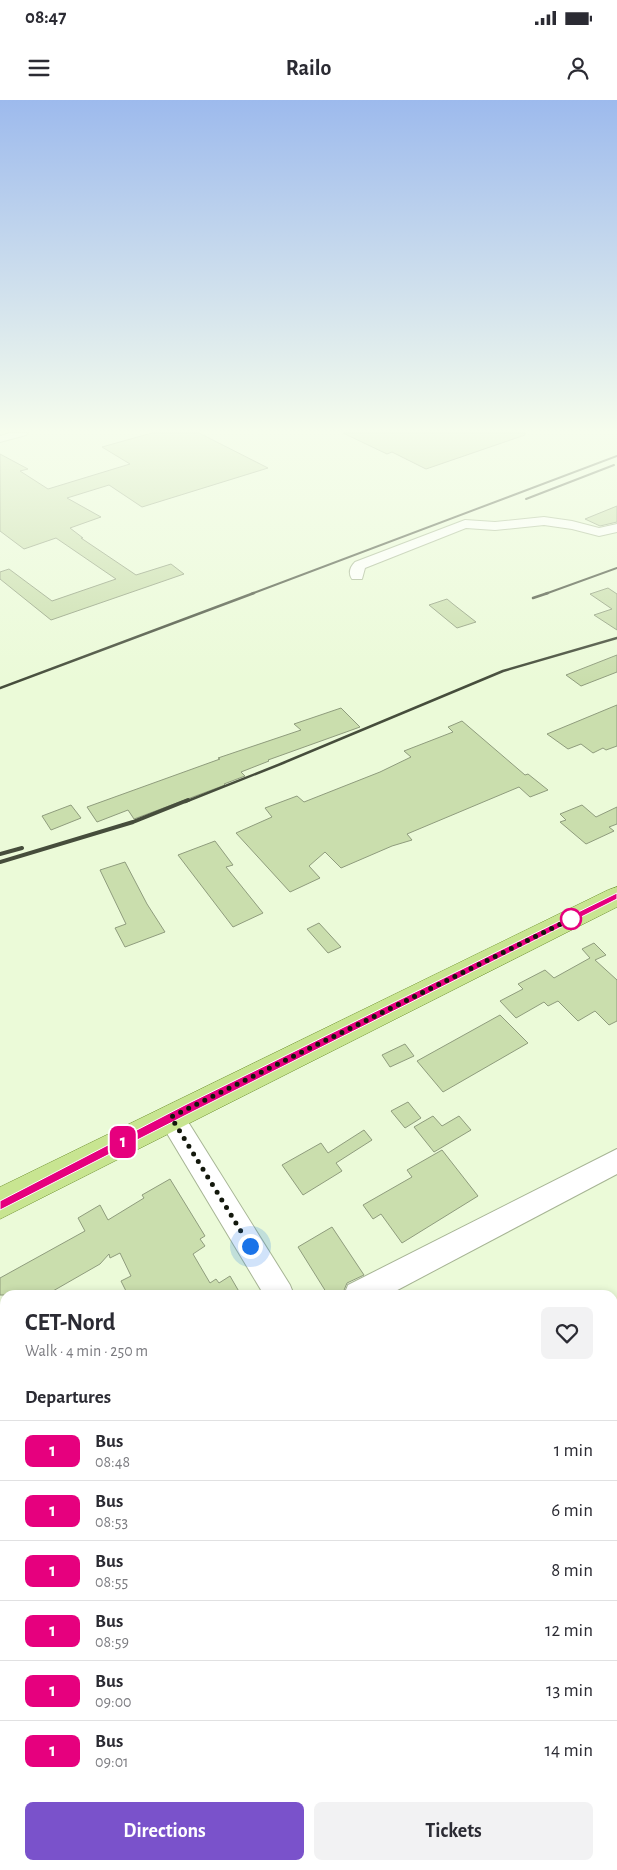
<!DOCTYPE html>
<meta charset="utf-8">
<style>
:root{--surface:#fff;--page:#f2f2f3;--text:#2b2b33;--muted:#7c7c81;--line:#e1e1e2;--accent:#7a52cb}
body{margin:0;font-family:"Alegreya Sans",sans-serif;background:var(--page);color:var(--text);height:100vh;display:flex;flex-direction:column;font-size:19px;white-space:nowrap}
*{box-sizing:border-box;margin:0}
p{font-size:16px;color:var(--muted)}
.icon{flex:none;width:28px;height:28px;fill:none;stroke:currentColor;stroke-width:2;stroke-linecap:round;stroke-linejoin:round}
.map{position:relative;flex:1;overflow:hidden}
.sheet{position:absolute;left:0px;top:1190px;width:618px;height:580px;display:flex;flex-direction:column;background:var(--surface);border-radius:15px 15px 0 0;box-shadow:0 2px 8px #0003}
.sheet>*{flex:none}
.badge{padding:0 10px;border-radius:8px;font-size:18px;line-height:32px}
.you{position:absolute;width:25px;height:25px;margin:-12px;border:4px solid #fff;border-radius:50%;background:#1a73e8;box-shadow:0 0 0 8px #1a73e833}
.map>.badge{position:absolute;translate:-50% -50%;box-shadow:0 0 0 2px #fff}
h2{padding:0 25px;font-size:19px;line-height:45px}
.round{display:grid;place-items:center;flex:none;width:52px;height:52px;border-radius:8px;background:var(--page)}
.overview{display:flex;align-items:center;justify-content:space-between;height:85px;padding:0 25px}
h1{font-size:24px;font-weight:700;line-height:38px}
.action{display:flex;gap:10px;margin-top:auto;padding:10px 25px}
.action a{flex:1;height:58px;border-radius:8px;background:var(--accent);color:#fff;font-size:20px;font-weight:700;line-height:58px;text-align:center}
.action a+a{background:var(--page);color:var(--text)}
ul{padding:0;list-style:none}
li{display:flex;align-items:center;gap:15px;height:60px;padding:0 25px;border-top:1px solid var(--line)}
li div{flex:1}
li b{display:block;font-size:19px}
li em{font-style:normal}
li .badge{min-width:55px;font-weight:700;text-align:center}
.status{display:flex;justify-content:space-between;align-items:center;height:35px;padding:0 25px;background:var(--surface);direction:ltr}
.status svg{height:14px;fill:currentColor}
header{display:flex;justify-content:space-between;align-items:center;height:65px;padding:0 25px;background:var(--surface);font-size:22px;font-weight:700}
.map>svg:first-child{display:block}
.building{fill:#cadead;stroke:#8f9c7d}
.lines{fill:none;stroke-linecap:round;stroke-linejoin:round}
.minor-casing{stroke:#a6b494;stroke-width:2}
.major-casing{stroke:#719232;stroke-width:1}
.minor{fill:#fff;fill-rule:evenodd}
.major{fill:#c8e591;fill-rule:evenodd}
.rail-far2{stroke:#464d3c;stroke-width:2}
.rail-far1{stroke:#464d3c;stroke-width:2.5}
.rail{stroke:#464d3c;stroke-width:4}
.line{fill:#e6007e;stroke:#fff}
.walk{stroke:#13180c;stroke-width:5;stroke-dasharray:0 9}
.stop-dot{fill:#fff;stroke:#e6007e;stroke-width:2.5}
</style>
<div class="status"><b>08:47</b><svg viewBox="0 0 49 12"><path d="M0 12V9h3v3zM5 12V6h3v6zM10 12V3h3v9zM15 12V0h3v12zM26 1h20v11H26zM47 4h2v5h-2z"/></svg></div>
<header><svg class="icon" aria-label="menu" viewBox="0 0 24 24"><path d="M4 6h16M4 12h16M4 18h16"/></svg>Railo<svg class="icon" aria-label="person" viewBox="0 0 24 24"><circle cx="12" cy="8" r="4"/><path d="M4 21q1-7 8-7t8 7"/></svg></header>
<div class="map">
<svg width="617" height="1770" viewBox="0 0 617 1770">
<rect width="100%" height="100%" fill="#ebfad8"/>
<g class="building">
<path d="M152 333H199L268 368 142 407 109 385 67 398 101 417 70 428 83 438H81L136 475 171 464 184 474 51 520 0 479V472L9 469 52 501 116 479 56 438 24 449 0 431V354L28 369 20 371 48 389 130 364 102 347Z"/>
<path d="M343 333H525V335L426 369 392 352 387 354Z"/>
<path d="M617 406V422L600 426 585 419Z"/>
<path d="M608 488 617 494V530L594 515 612 509 590 494Z"/>
<path d="M447 499 453 504 476 522 457 528 429 505Z"/>
<path d="M617 555V572L581 586 566 575Z"/>
<path d="M617 605V646L606 650 603 648 593 653 581 644 568 649 547 634Z"/>
<path d="M341 608 360 627 268 660 269 661 241 672 245 676 224 684 225 685 134 719 128 710 97 722 87 707 220 659 218 658 301 630 294 624Z"/>
<path d="M462 621 525 675 528 674 548 690 530 697 519 687 407 734 412 740 392 746 341 768 325 752 309 766 320 778 290 792 236 733 272 717 265 708 297 696 304 702 380 672 411 657 404 651 453 632 448 627Z"/>
<path d="M71 705 81 718 51 730 42 716Z"/>
<path d="M582 705 596 717 617 707V724L609 727 614 731 586 744 560 722 566 720 560 714Z"/>
<path d="M215 741 233 765 226 767 263 813 233 827 178 755Z"/>
<path d="M125 762 147 804 165 832 125 847 115 828 126 824 100 770Z"/>
<path d="M319 823 341 847 328 853 307 829Z"/>
<path d="M594 843 606 855 595 860 617 880V921L609 925 595 911 578 921 558 901 548 906 544 902 516 918 500 901 523 889 518 884 545 870 554 878 590 858 582 849Z"/>
<path d="M500 915 528 943 443 992 417 961Z"/>
<path d="M405 944 414 956 390 967 382 955Z"/>
<path d="M408 1002 421 1018 405 1028 391 1011Z"/>
<path d="M433 1016 442 1026 459 1016 471 1030 434 1052 414 1027Z"/>
<path d="M364 1030 372 1040 336 1063 342 1071 303 1095 282 1065 321 1043 328 1053Z"/>
<path d="M442 1050 478 1096 402 1143 381 1114 373 1119 363 1105 412 1077 407 1070Z"/>
<path d="M170 1079 205 1136 200 1139 205 1146 193 1154 210 1183 216 1179 219 1183 230 1176 241 1195H128L121 1181 131 1176 120 1153 110 1158 109 1154 100 1164 46 1195H0V1178L85 1131 78 1118 100 1105 108 1120 144 1098 142 1095Z"/>
<path d="M332 1127 364 1175 347 1183 342 1195H328L298 1147Z"/>
</g>
<g class="lines">
<defs>
<g id="minor">
<path d="M10 333H28L26 335 0 342V336Z"/>
<path d="M544 417 572 421 599 428 617 424V432L599 436 572 429 544 425 495 430 466 428 365 468 362 479H352C348 473 350 467 355 462L465 420 495 422Z"/>
<path d="M171 1006 180 1009 290 1185 294 1195H264L162 1025 158 1017 162 1009Z"/>
<path d="M617 1049V1074L388 1195H344L348 1185Z"/>
<path d="M5 1314V1346L0 1347V1315Z"/>
<path d="M617 1383V1419L612 1420V1385Z"/>
<path d="M612 1735 617 1737V1770H598L596 1765H612Z"/>
</g>
<path id="major" d="M617 787V807L0 1119V1087L608 790Z"/>
</defs>
<use href="#minor" class="minor-casing"/>
<use href="#major" class="major-casing"/>
<use href="#minor" class="minor"/>
<use href="#major" class="major"/>
<g class="rail-far2">
<path d="M526 399 614 365"/>
<path d="M251 494 617 356"/>
<path d="M545 494 617 468"/>
</g>
<g class="rail-far1">
<path d="M533 498 548 493"/>
<path d="M0 588 254 493"/>
<path d="M185 702 283 663 503 571 617 538"/>
</g>
<g class="rail">
<path d="M0 754 22 748"/>
<path d="M0 762 133 722 188 700"/>
</g>
</g>
<linearGradient id="sky" x2="0" y2="1"><stop stop-color="#9dbaed"/><stop offset="0.57" stop-color="#f6fded"/><stop offset="1" stop-color="#f6fded" stop-opacity="0"/></linearGradient>
<rect width="617" height="581" fill="url(#sky)"/>
<path class="line" d="M617 793V799L192 1012 4 1108 0 1110V1101L185 1005Z"/>
<g class="lines">
<path class="walk" d="M250 1146 171 1017 573 818 571 819"/>
</g>
<circle class="stop-dot" cx="571" cy="819" r="10"/>
</svg>
<div class="you" style="left:250px;top:1146px"></div>
<b class="badge" style="left:123px;top:1042px;background:#e6007e;color:#fff">1</b>
<section class="sheet">
<div class="overview"><div><h1>CET-Nord</h1><p>Walk · 4 min · 250 m</p></div><a class="round"><svg class="icon" aria-label="heart" viewBox="0 0 24 24"><path d="M12 20l-8-8c-3-5 5-10 8-4 3-6 11-1 8 4z"/></svg></a></div>
<h2>Departures</h2>
<ul>
<li><span class="badge" style="background:#e6007e;color:#fff">1</span><div><b>Bus</b><p>08:48</p></div><em>1 min</em></li>
<li><span class="badge" style="background:#e6007e;color:#fff">1</span><div><b>Bus</b><p>08:53</p></div><em>6 min</em></li>
<li><span class="badge" style="background:#e6007e;color:#fff">1</span><div><b>Bus</b><p>08:55</p></div><em>8 min</em></li>
<li><span class="badge" style="background:#e6007e;color:#fff">1</span><div><b>Bus</b><p>08:59</p></div><em>12 min</em></li>
<li><span class="badge" style="background:#e6007e;color:#fff">1</span><div><b>Bus</b><p>09:00</p></div><em>13 min</em></li>
<li><span class="badge" style="background:#e6007e;color:#fff">1</span><div><b>Bus</b><p>09:01</p></div><em>14 min</em></li>
</ul>
<div class="action"><a>Directions</a><a>Tickets</a></div>
</section>
</div>
